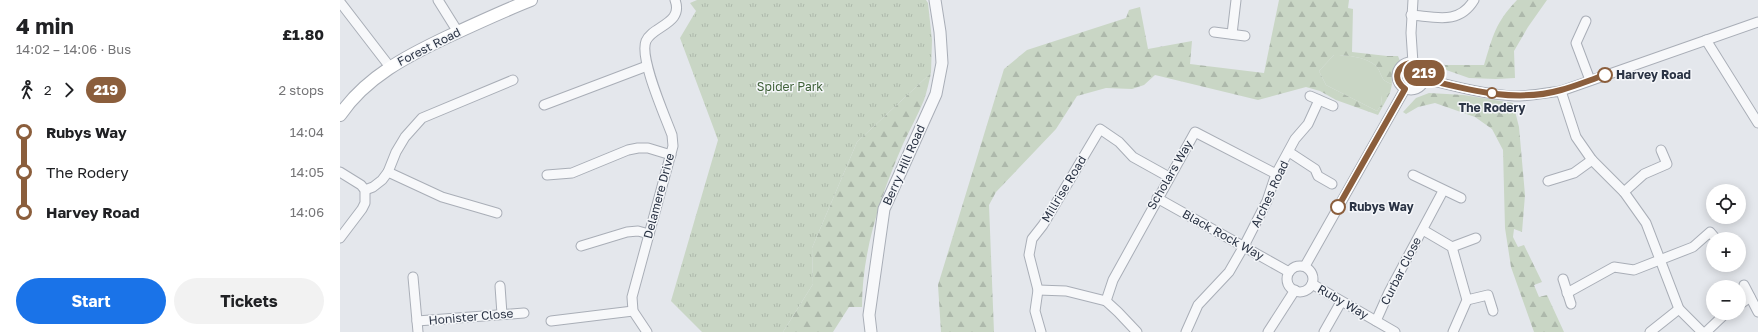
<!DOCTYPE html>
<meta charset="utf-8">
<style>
:root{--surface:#fff;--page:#f2f2f2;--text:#202124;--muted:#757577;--accent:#1a73e8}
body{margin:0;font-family:"Golos Text",sans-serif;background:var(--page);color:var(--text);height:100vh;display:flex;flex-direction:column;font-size:15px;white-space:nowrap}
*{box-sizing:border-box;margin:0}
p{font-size:13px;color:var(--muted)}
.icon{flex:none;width:22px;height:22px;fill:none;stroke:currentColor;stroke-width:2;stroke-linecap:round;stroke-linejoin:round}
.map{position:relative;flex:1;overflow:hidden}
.panel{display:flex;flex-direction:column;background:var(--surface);width:340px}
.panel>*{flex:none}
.badge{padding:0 8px;border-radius:13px;font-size:14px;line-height:26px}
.controls{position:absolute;left:1366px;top:184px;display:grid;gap:8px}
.controls a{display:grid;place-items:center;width:40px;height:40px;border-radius:50%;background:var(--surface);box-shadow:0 2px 10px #0003;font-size:20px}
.map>.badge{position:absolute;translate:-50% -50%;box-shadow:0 0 0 2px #fff}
.legs{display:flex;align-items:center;gap:6px;height:44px;padding:0 16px;font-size:13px}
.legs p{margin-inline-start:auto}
.head{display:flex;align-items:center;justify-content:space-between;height:68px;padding:0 16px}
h1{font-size:22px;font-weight:700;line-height:30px}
.action{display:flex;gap:8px;margin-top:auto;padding:8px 16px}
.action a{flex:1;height:46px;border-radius:24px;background:var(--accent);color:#fff;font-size:16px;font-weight:700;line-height:46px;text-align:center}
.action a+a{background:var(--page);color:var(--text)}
ul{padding:0 16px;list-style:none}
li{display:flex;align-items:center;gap:14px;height:40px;font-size:15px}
li i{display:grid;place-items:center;width:6px;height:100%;margin:0 5px;background:currentColor}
li i::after{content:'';width:10px;height:10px;margin:-5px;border:3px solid;border-radius:50%;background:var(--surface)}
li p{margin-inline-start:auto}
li:first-child i{background:linear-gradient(#0000 50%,currentColor 0)}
li:last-child i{background:linear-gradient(currentColor 50%,#0000 0)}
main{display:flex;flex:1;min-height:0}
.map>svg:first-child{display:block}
.grass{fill:#c9d6c5}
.forest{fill:url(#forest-firs)}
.park{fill:url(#park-tufts)}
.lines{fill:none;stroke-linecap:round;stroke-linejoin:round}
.minor-casing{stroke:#a9aeb7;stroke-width:11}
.tertiary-casing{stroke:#a9aeb7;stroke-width:13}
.secondary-casing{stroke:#a9aeb7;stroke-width:14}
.minor{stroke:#f7f8fa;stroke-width:9}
.tertiary{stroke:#f7f8fa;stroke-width:11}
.secondary{stroke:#fff;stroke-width:12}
.line-1-casing{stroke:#fff;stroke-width:9}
.line-1{stroke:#8b5e3c;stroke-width:6}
.stop-1-dot{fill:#fff;stroke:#8b5e3c;stroke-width:2}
.labels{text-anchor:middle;stroke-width:3;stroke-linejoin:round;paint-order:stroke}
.street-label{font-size:12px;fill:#2b3445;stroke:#f4f6f9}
.stop-label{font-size:12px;font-weight:bold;fill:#2b3445;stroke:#f4f6f9;text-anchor:start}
.park-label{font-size:12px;fill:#3f6138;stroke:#f4f6f9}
</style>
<main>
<section class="panel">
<div class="head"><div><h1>4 min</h1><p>14:02 – 14:06 · Bus</p></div><b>£1.80</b></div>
<div class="legs"><svg class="icon" aria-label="walk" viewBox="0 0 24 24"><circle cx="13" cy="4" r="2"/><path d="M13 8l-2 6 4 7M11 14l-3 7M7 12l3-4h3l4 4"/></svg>2<svg class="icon" aria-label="forward" viewBox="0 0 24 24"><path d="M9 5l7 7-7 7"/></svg><b class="badge" style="background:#8b5e3c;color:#fff">219</b><p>2 stops</p></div>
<ul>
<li><i style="color:#8b5e3c"></i><b>Rubys Way</b><p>14:04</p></li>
<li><i style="color:#8b5e3c"></i><span>The Rodery</span><p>14:05</p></li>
<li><i style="color:#8b5e3c"></i><b>Harvey Road</b><p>14:06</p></li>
</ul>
<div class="action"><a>Start</a><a>Tickets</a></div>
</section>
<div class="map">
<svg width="1418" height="332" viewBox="0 0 1418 332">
<defs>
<pattern id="forest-firs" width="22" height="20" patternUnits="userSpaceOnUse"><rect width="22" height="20" fill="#c9d6c5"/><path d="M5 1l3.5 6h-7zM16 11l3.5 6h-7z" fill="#adb8ab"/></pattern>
<pattern id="park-tufts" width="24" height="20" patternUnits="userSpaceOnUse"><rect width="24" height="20" fill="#c9d6c5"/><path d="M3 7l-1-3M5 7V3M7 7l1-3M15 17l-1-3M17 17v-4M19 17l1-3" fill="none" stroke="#adb8ab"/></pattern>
</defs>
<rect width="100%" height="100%" fill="#e4e7ec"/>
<path class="grass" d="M994 55C1006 55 1027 57 1036 66 1043 74 1039 80 1052 84L1050 93 1042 95 1041 105 1037 111 986 85 979 71Z"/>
<g class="forest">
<path d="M939 0H1009L1008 8 1013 9 1012 52 1047 56H1058L1060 61C1052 68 1051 74 1052 84 1039 80 1043 74 1036 66 1027 57 1006 55 994 55L979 71 986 85 1037 111 1041 105 1042 94 1050 93 1038 115 996 100 980 91 966 87 918 100 815 75 804 85 792 89 766 88 737 96 716 129 656 192 649 205 654 332H601L598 285 664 69 687 50 786 18 789 10 800 7 808 49 852 41 850 64 924 73Z"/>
<path d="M1177 0H1207L1188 27 1174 51 1175 78 1156 79 1129 78 1092 65 1095 61 1105 65H1144C1153 36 1155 23 1177 0Z"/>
<path d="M591 73C589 82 587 91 584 100 578 115 570 129 563 144 541 195 522 250 522 307H509L493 332H443L473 284 472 248 517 142Z"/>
<path d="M1089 93 1124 95 1173 103 1179 127 1185 195 1182 232 1174 229 1173 237 1178 247 1184 245 1202 282 1194 285 1199 297 1207 295 1224 332H1194L1171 267 1165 228 1163 150 1152 129 1135 117 1095 103 1078 107 1066 114 1063 112 1076 98Z"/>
</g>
<path class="park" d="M357 0H586L588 3 592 40 591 73 517 142 472 248 473 284 443 332H362L331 301 378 140 340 38 356 11 350 3Z"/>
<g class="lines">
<defs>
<g id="minor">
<path d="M98 0 118 32"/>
<path d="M0 2 50 67"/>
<path d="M1071 15C1096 17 1119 25 1134 0"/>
<path d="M1246 21 1236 43 1250 80"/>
<path d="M874 32 905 36"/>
<path d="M892 34 896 0"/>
<path d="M1366 40 1418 123"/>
<circle cx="1071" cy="76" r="14"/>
<path d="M1073 63 1071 33 1073 0"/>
<path d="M1085 79C1113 86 1147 95 1175 96 1191 96 1206 93 1221 91L1418 22"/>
<path d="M1221 91 1236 137 1252 160 1284 192 1306 223 1339 309 1362 332"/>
<path d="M970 96 993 106"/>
<path d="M204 105 307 66"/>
<path d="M949 152 975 169 978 176 992 184"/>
<path d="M0 172 21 185 25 190V203L22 209 0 238"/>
<path d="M48 172 102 197 157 213"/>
<path d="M207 175 232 173 288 150 298 148H308L331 155"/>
<path d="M1073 175 1121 198"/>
<path d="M1208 181 1234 173 1252 160"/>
<path d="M25 190 33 187 42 180 48 172 56 152 65 137 82 118 173 80"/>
<path d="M1284 192 1304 174 1327 164 1321 150"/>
<path d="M817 198 949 272"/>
<path d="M1083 230 1112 247 1127 300 1113 332"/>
<path d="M241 246 287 232 298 231 309 234"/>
<path d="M1112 247 1136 238"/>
<path d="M965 266 1065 89"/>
<circle cx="960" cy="279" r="13"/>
<path d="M73 277 78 332"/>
<path d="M1223 279 1231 304"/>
<path d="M972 284 1055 332"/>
<path d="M1404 285 1418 312"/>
<path d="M160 286 162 314"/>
<path d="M698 290 726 291 766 301 778 312 797 332"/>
<path d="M1227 293 1274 267 1294 270 1353 247 1370 232 1376 239"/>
<path d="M1127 300 1148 295 1153 311"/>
<path d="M766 301 773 280 855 132 936 174"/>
<path d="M1399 305 1410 297"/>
<path d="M77 321 184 313"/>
<path d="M211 321 293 311"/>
<path d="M1036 321 1049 292 1103 191"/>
<path d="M307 332 293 311 292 297 333 146 332 135C325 116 299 58 306 41 312 26 344 24 335 0"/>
<path d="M701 332 695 311 698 290 689 255 692 239 703 225 760 129 779 142 793 157 829 177"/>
<path d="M846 332 858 305 889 272 904 246 927 201 936 174 955 139 968 124 979 100"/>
<path d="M928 332 955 290"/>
<path d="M984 332 1001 302"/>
<path d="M1310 332 1339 309"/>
<path d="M1366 332 1386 313"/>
</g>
<path id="tertiary" d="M531 332 529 315 544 209 596 94 602 63 600 32 595 0"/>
<path id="secondary" d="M0 115C26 77 67 56 107 37 135 24 163 11 191 0"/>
</defs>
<use href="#minor" class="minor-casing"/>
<use href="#tertiary" class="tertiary-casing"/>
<use href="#secondary" class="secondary-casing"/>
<use href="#minor" class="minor"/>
<use href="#tertiary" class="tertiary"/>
<use href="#secondary" class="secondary"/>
</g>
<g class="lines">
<defs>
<path id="line-1" d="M998 207 1065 89C1039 69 1086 47 1085 79 1129 90 1176 103 1221 90 1236 86 1250 80 1265 75"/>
</defs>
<use href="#line-1" class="line-1-casing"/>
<use href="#line-1" class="line-1"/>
</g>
<g class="stop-1-dot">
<circle cx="1265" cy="75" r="7"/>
<circle cx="1152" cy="93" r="5"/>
<circle cx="998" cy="207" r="7"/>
</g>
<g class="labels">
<g class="street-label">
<text transform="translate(89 47) rotate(-27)" y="4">Forest Road</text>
<text transform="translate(564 165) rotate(-66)" y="4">Berry Hill Road</text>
<text transform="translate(830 175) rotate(-60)" y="4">Scholars Way</text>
<text transform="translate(724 189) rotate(-59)" y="4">Millrise Road</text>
<text transform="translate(930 194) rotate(-65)" y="4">Arches Road</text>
<text transform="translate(319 196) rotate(-75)" y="4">Delamere Drive</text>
<text transform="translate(883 235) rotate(29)" y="4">Black Rock Way</text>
<text transform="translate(1061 271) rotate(-63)" y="4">Curbar Close</text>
<text transform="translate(1003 302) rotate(30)" y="4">Ruby Way</text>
<text transform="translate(131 317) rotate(-5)" y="4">Honister Close</text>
</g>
<g class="stop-label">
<text x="1276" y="79">Harvey Road</text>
<text x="1152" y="112" text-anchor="middle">The Rodery</text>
<text x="1009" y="211">Rubys Way</text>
</g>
<g class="park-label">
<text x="450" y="91">Spider Park</text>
</g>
</g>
</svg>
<div class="controls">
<a><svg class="icon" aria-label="locate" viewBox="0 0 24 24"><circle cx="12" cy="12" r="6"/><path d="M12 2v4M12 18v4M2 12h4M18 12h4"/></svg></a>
<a>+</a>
<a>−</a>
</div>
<b class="badge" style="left:1084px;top:73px;background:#8b5e3c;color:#fff">219</b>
</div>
</main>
